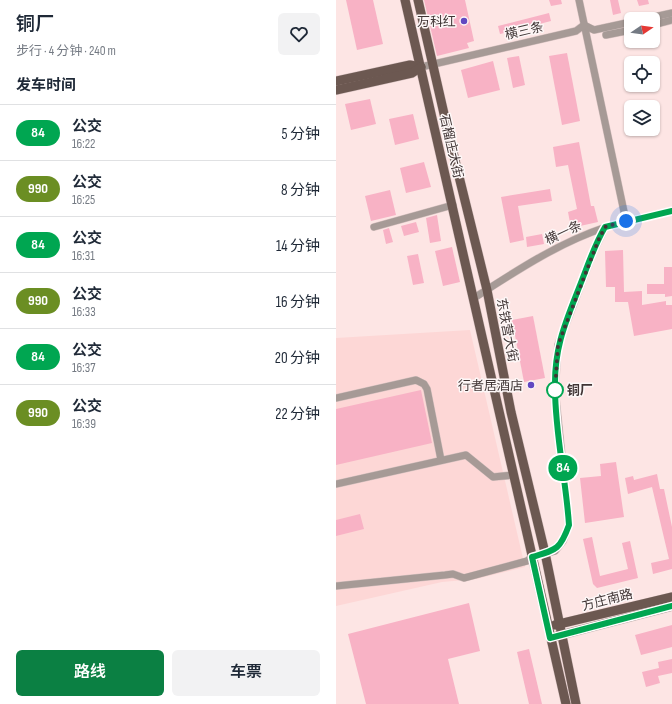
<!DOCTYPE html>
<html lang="zh">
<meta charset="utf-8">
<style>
:root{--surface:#fff;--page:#f2f2f3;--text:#1f2937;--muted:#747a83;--line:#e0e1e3;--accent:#0b8043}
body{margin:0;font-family:"Sofia Sans Condensed","Noto Sans SC",sans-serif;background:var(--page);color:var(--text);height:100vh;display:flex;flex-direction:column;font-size:15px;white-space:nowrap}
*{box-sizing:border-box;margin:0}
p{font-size:13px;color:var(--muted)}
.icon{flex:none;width:22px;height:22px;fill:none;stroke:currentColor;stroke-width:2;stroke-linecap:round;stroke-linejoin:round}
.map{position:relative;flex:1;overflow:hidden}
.details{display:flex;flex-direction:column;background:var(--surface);width:336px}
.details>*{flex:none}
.badge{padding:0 8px;border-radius:13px;font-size:14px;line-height:26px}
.needle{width:26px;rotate:77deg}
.tools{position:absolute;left:288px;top:12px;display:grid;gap:8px}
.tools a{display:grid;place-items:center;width:36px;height:36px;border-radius:6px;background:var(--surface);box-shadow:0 1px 3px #0004;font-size:20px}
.you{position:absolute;width:20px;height:20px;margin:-10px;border:3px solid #fff;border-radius:50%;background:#1a73e8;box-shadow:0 0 0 6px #1a73e833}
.map>.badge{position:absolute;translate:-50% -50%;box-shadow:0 0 0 2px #fff}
h2{padding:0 16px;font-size:15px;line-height:36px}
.round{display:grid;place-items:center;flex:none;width:42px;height:42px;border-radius:6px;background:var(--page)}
.overview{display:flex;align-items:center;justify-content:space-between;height:68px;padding:0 16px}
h1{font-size:19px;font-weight:600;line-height:30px}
.action{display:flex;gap:8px;margin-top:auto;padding:8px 16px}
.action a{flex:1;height:46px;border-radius:6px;background:var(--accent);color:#fff;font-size:16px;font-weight:600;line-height:46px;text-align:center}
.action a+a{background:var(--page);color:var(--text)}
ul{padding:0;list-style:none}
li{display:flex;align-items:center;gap:12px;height:56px;padding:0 16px;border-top:1px solid var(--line)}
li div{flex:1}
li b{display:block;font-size:15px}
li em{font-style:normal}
li .badge{min-width:44px;font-weight:700;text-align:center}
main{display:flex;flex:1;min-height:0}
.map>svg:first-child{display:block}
.built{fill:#fdd7d6}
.building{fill:#f8b2c5}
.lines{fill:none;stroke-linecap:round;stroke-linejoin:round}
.minor-casing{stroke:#d7c2c1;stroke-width:8}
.major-casing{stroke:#d7c2c1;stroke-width:10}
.minor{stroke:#a69a96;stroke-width:7}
.major{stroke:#6c5851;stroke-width:9}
.line-casing{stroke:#fff;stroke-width:9}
.line{stroke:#00a651;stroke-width:6}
.walk{stroke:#403535;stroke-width:4;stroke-dasharray:0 7.2}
.poi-dot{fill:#6148c1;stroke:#fdf7f7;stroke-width:1.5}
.stop-dot{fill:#fff;stroke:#00a651;stroke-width:2}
.labels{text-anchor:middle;stroke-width:3;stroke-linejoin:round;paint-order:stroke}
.poi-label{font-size:13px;fill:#403535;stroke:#fdf7f7;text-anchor:end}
.street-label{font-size:13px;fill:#403535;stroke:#fdf7f7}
.stop-label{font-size:13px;font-weight:bold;fill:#403535;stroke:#fdf7f7;text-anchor:start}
</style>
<main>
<section class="details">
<div class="overview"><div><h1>铜厂</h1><p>步行 · 4 分钟 · 240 m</p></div><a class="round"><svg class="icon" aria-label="heart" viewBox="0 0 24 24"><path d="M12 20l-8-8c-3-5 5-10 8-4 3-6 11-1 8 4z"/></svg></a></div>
<h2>发车时间</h2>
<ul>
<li><span class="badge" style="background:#00a651;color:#fff">84</span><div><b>公交</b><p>16:22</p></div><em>5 分钟</em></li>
<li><span class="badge" style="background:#6b8e23;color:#fff">990</span><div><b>公交</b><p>16:25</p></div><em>8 分钟</em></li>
<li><span class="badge" style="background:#00a651;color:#fff">84</span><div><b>公交</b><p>16:31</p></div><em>14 分钟</em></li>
<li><span class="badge" style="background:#6b8e23;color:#fff">990</span><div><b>公交</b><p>16:33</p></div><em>16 分钟</em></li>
<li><span class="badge" style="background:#00a651;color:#fff">84</span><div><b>公交</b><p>16:37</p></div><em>20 分钟</em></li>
<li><span class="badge" style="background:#6b8e23;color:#fff">990</span><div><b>公交</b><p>16:39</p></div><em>22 分钟</em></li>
</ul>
<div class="action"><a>路线</a><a>车票</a></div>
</section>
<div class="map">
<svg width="336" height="704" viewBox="0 0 336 704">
<rect width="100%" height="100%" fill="#fde5e4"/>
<path class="built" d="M134 330 189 567 140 579 106 582 0 606V338Z"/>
<g class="building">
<path d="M10 0H37L47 44 21 50Z"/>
<path d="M88 0H129L138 41 131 43 133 48 101 56Z"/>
<path d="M213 0H225L226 4 215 6Z"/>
<path d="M274 0H282L285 13 277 15Z"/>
<path d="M301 0H312L313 4 303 6Z"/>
<path d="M213 13 215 21 164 34 162 26Z"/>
<path d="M231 53 244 121 226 125 213 56Z"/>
<path d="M183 56 189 85 177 88 171 58Z"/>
<path d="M157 61 164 90 132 98 125 70Z"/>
<path d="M34 99 40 124 15 130 9 104Z"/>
<path d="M77 114 83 139 59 145 53 119Z"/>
<path d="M243 142 255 206H258L262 222 235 228 232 212 241 209 232 165 220 167 217 147Z"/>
<path d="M88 162 95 187 70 193 64 168Z"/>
<path d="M214 189 216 201 182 206 188 240 174 243 165 197Z"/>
<path d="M54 190 60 215 35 221 29 196Z"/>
<path d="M101 215 105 241 94 243 90 218Z"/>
<path d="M80 222 83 232 68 236 65 226Z"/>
<path d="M53 228 57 242 50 244 47 230Z"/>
<path d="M206 234 208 244 191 247 190 237Z"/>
<path d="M116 247 124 282 107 286 99 251Z"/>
<path d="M287 250 288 292 306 291V305L330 301V305H336V329L298 336 292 302H279V287H270L269 251Z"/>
<path d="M82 254 88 283 77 285 71 256Z"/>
<path d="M328 267H336V296L329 297V294H311V284H328Z"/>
<path d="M197 316 209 378 188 382 176 320Z"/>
<path d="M85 390 96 443 0 465V409Z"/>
<path d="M280 462 288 517 249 523 244 478 265 476 264 464Z"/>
<path d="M321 474 324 489H328L336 527V569L317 574 315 563 333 559 316 487 292 494 289 478 297 476 298 480Z"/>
<path d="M24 514 28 529 0 536V520Z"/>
<path d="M256 537 264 576 292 569 286 543 294 541 302 578 261 588 257 584 247 539Z"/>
<path d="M133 603 144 651 112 659 123 704H30L12 634Z"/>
<path d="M336 625V647L305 655 299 635Z"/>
<path d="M193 649 206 704H193L181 652Z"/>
<path d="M336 659V673L322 676 324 683 310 687 306 672 323 668 322 662Z"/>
</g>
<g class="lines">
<defs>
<g id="minor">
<path d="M243 0 290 221"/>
<path d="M309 19 336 13"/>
<path d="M248 25 258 30 295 22"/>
<path d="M317 25 336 20"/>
<path d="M270 35 295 30"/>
<path d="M85 67 240 31 248 25"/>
<path d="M38 227 117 205"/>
<path d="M138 298C180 271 222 243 270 227 292 220 314 216 336 211"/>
<path d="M0 398 80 380 88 384 91 389 105 460"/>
<path d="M0 484 130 455 157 477 178 475"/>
<path d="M0 586 109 575 117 574 128 578 191 561 196 557 219 551 227 541 233 525 219 390 222 345 256 255 269 227"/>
</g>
<g id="major">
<path d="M69 0 230 704"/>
<path d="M82 0 114 140 151 290 175 412 209 553 240 704"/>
<path d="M0 81 74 65 85 67"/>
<path d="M0 90 76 73 85 67"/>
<path d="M219 625 336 597"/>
<path d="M221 636 336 606"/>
</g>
</defs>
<use href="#minor" class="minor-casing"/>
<use href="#major" class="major-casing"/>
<use href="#minor" class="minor"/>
<use href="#major" class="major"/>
</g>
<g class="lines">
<defs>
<path id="line" d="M336 211 269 227C259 244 253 262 246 280 231 319 218 345 219 388 219 434 230 479 233 525 224 550 220 550 196 557L214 638 336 606"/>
</defs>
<use href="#line" class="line-casing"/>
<use href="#line" class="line"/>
<path class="walk" d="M219 390 222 345 262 241 269 227 290 221"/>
</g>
<g class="poi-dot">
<circle cx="128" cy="21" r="4"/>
<circle cx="195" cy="385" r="4"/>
</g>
<circle class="stop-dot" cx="219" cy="390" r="8"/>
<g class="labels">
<g class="poi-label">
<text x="120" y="26">万科红</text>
<text x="187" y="390">行者居酒店</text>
</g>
<g class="street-label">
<text transform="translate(188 30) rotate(-13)" y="5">横三条</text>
<text transform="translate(116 146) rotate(77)" y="5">石榴庄大街</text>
<text transform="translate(227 232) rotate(-25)" y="5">横一条</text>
<text transform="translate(172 330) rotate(79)" y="5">东铁营大街</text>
<text transform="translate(271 599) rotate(-14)" y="5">方庄南路</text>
</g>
<g class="stop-label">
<text x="231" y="395">铜厂</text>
</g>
</g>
</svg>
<div class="tools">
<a><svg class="needle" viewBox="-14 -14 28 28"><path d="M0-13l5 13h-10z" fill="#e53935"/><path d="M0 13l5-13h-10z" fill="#747a83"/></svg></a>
<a><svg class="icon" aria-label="locate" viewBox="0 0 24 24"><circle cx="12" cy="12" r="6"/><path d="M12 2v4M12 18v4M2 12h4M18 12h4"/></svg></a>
<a><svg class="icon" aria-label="layers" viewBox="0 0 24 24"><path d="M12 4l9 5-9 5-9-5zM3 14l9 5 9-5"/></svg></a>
</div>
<div class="you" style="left:290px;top:221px"></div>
<b class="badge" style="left:227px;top:468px;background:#00a651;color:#fff">84</b>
</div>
</main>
